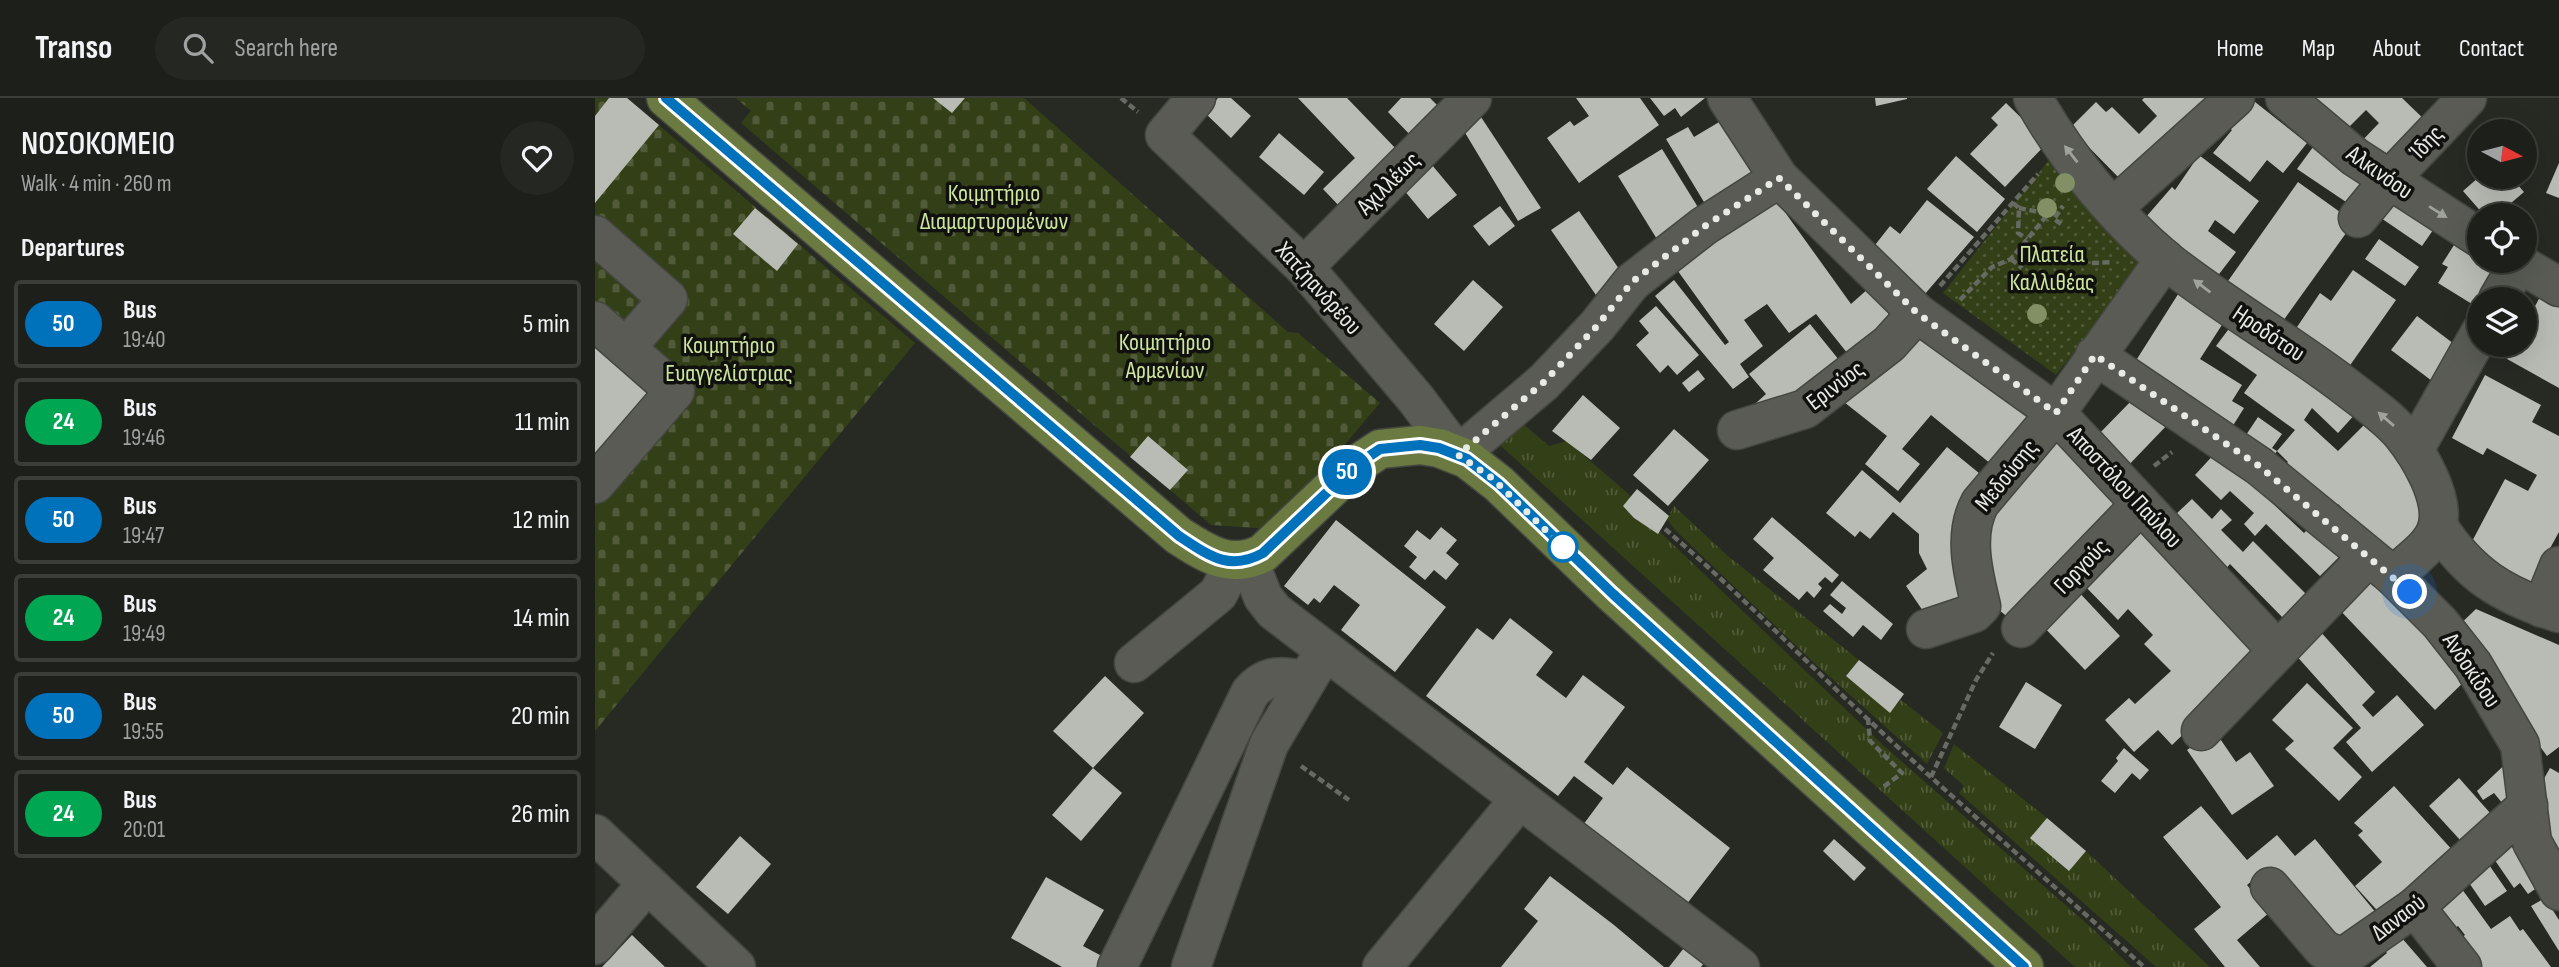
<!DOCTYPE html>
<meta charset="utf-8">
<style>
:root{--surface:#1d1f1a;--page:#252723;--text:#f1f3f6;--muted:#a0a2a2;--line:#3b3d39}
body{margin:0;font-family:"Sofia Sans Condensed",sans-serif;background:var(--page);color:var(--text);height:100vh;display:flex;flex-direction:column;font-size:26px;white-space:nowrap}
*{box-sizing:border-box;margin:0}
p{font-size:23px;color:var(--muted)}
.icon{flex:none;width:38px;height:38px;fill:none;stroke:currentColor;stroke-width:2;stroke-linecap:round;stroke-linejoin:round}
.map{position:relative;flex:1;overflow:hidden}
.sheet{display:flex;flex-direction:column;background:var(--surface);width:595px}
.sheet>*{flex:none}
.badge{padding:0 14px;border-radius:23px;font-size:24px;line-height:46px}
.needle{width:46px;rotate:97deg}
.controls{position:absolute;left:1872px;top:21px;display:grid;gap:14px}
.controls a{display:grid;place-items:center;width:70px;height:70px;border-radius:50%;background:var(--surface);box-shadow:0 7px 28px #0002,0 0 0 2px var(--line);font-size:35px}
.you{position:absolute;width:35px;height:35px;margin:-18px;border:5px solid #fff;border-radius:50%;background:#1a73e8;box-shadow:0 0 0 10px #1a73e833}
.map>.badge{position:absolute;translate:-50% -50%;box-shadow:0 0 0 4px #fff}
h2{padding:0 21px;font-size:26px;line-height:63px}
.round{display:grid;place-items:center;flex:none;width:74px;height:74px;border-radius:37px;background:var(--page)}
.summary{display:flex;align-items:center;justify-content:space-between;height:119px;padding:0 21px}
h1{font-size:33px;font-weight:600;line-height:52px}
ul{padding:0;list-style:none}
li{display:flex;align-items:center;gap:21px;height:88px;margin:0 14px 10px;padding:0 7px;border:4px solid var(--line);border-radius:7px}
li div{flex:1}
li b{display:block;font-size:26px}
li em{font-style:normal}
li .badge{min-width:77px;font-weight:700;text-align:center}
header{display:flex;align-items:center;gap:42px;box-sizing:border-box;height:98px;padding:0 35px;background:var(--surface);border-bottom:2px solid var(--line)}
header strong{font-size:33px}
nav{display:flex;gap:38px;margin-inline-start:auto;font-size:24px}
.search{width:490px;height:63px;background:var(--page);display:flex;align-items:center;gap:18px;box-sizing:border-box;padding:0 24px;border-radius:38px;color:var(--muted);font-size:26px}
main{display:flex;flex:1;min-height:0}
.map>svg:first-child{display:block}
.grass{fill:url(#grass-tufts)}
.cemetery{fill:url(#cemetery-stones)}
.park{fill:url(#park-dots)}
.building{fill:#b9bcb4}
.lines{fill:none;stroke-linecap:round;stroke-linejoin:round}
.minor-casing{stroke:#444640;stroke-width:41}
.major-casing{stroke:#444640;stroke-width:41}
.path{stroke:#676963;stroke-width:4.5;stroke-dasharray:7 3.5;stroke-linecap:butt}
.minor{stroke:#595b54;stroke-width:38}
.major{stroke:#6a7a40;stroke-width:38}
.tree{fill:#839066}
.oneway{fill:#a0a29c}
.line-casing{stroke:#fff;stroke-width:16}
.line{stroke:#0072bc;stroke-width:10}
.walk{stroke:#e8eae5;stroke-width:7;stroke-dasharray:0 12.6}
.stop-dot{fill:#fff;stroke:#0072bc;stroke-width:3.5}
.labels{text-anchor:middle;stroke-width:7;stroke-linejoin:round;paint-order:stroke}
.street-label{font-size:24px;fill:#e8eae5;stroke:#10110e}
.park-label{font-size:24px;fill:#cee59d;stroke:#10110e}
</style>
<header>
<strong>Transo</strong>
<div class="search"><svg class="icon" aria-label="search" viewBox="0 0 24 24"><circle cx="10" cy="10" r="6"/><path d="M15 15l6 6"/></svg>Search here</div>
<nav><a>Home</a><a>Map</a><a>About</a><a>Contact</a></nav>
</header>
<main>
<section class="sheet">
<div class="summary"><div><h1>ΝΟΣΟΚΟΜΕΙΟ</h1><p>Walk · 4 min · 260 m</p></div><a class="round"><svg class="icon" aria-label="heart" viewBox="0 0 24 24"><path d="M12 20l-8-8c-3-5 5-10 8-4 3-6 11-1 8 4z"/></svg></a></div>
<h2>Departures</h2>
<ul>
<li><span class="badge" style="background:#0072bc;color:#fff">50</span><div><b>Bus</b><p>19:40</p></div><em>5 min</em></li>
<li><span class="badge" style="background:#00a651;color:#fff">24</span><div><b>Bus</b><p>19:46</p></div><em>11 min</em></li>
<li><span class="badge" style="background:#0072bc;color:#fff">50</span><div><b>Bus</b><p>19:47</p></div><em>12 min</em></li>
<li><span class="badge" style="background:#00a651;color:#fff">24</span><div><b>Bus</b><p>19:49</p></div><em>14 min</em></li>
<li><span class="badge" style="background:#0072bc;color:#fff">50</span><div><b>Bus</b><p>19:55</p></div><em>20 min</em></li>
<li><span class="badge" style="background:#00a651;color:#fff">24</span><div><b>Bus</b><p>20:01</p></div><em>26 min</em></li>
</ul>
</section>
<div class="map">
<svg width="1964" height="869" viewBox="0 0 1964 869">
<defs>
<pattern id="grass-tufts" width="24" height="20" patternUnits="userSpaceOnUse" patternTransform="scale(1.75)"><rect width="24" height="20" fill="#333f17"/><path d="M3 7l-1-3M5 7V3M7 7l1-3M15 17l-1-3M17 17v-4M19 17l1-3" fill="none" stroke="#515b39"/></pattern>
<pattern id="cemetery-stones" width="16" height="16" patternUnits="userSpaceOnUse" patternTransform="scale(1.75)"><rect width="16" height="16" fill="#333f17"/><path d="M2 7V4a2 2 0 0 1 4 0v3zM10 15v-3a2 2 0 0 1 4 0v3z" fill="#515b39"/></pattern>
<pattern id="park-dots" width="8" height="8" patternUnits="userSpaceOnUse" patternTransform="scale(1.75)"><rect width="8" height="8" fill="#333f17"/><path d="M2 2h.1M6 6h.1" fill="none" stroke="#515b39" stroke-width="1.8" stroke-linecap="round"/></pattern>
</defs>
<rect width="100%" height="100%" fill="#272923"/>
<g class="grass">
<path d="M920 319 954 348 972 343 1036 398 1029 408 1039 420 1062 435 1064 433 1289 648 1499 832 1536 869H1480L897 340Z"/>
<path d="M1079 408 1133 458 1264 562 1251 578 1295 614 1306 602 1348 635 1332 666 1215 561 1080 432 1072 421Z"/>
<path d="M1359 646 1452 720 1474 772 1491 753 1615 869H1561L1364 695 1369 688 1349 670Z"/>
</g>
<g class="cemetery">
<path d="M0 0H32L320 245 0 633Z"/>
<path d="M141 0H429L693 234 703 235 785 305 678 431 616 427 146 25 156 13Z"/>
</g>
<path class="park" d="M1457 58 1557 156 1461 277 1348 195Z"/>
<g class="building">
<path d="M14 0H32L64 27 0 105V18Z"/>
<path d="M338 0H370L357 15Z"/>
<path d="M623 0H636L656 18 636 40 610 15Z"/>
<path d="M703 0H752L805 55 747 111 728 91 760 60Z"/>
<path d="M806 0H835L849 14 821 43 793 14Z"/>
<path d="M981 0H1045L1064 27 984 85 952 40 975 23 979 28 994 18Z"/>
<path d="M1055 0H1110L1086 19 1080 10 1069 18Z"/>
<path d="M1280 0H1312V1L1281 8Z"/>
<path d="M1549 0H1612L1528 84 1475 30 1501 4 1511 14 1517 9 1544 36 1562 18 1547 2Z"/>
<path d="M1655 0 1712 45 1688 75 1672 62 1655 84 1618 55 1637 32 1631 27Z"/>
<path d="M1706 0H1807L1834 26 1791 72 1762 48 1784 25 1771 12 1753 30Z"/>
<path d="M1411 5 1452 45 1410 89 1375 56 1403 27 1396 20Z"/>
<path d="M884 16 946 110 923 123 866 28Z"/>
<path d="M1136 17 1172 79 1118 119 1071 41 1093 29 1099 39Z"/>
<path d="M684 35 729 74 709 97 664 59Z"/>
<path d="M1721 45 1774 81 1757 108 1702 71Z"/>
<path d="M1067 51 1109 119 1065 146 1023 78Z"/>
<path d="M1604 57 1664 103 1639 136 1620 122 1613 133 1641 154 1618 184 1544 127 1577 89 1580 92Z"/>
<path d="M1361 58 1410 101 1382 134 1332 91Z"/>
<path d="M832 61 862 97 833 121 803 85Z"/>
<path d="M1964 65V100L1951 95Z"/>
<path d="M1884 79H1916L1929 94 1902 117H1889L1868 93Z"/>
<path d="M1703 84 1759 124 1688 223 1633 183Z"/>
<path d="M1800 92 1845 122 1827 148 1783 118Z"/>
<path d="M1332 102 1379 139 1323 204 1269 161 1295 128 1305 136Z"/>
<path d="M1182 103 1256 206 1274 190 1305 230 1261 266 1221 216 1194 235 1172 206 1149 222 1168 248 1145 266 1154 279 1138 291 1060 198 1079 182 1130 247 1134 244 1080 169Z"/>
<path d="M905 108 920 128 894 148 878 128Z"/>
<path d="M160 110 203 146 182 173 138 136Z"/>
<path d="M984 113 1031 181 1003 200 956 132Z"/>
<path d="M1866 136 1885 148V163H1900L1913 173 1885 201V211L1843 185 1853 169 1847 166Z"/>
<path d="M1784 141 1824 169 1810 188 1770 161Z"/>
<path d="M1758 172 1801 202 1751 273 1698 235 1725 195 1736 203Z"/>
<path d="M878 182 908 209 869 253 839 226Z"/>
<path d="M1587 190 1632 219 1605 261 1647 287 1637 303 1649 310 1634 334 1535 272Z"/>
<path d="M1946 197 1964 206V290L1912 261 1920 247H1930V227Z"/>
<path d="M1061 208 1104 257 1082 277 1073 267 1065 275 1041 247 1054 235 1044 223Z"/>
<path d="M1321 217 1450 322 1407 375 1336 317 1307 351 1325 366 1303 393 1270 366 1292 338 1249 304Z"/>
<path d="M1822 218 1871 255 1845 289 1796 252Z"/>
<path d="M1642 220 1763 313 1743 335 1717 310 1709 322 1743 353 1776 320 1836 413 1801 463 1743 406 1733 418 1684 373 1693 364 1682 353 1700 332 1649 295 1662 277 1621 248Z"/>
<path d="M1215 226 1248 267 1174 321 1161 305 1171 296 1154 276Z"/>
<path d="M0 247 55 295 0 357Z"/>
<path d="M1103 272 1110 281 1094 294 1087 285Z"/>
<path d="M1890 277 1946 307 1937 324 1964 338V434L1936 485 1873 451 1910 381 1933 393 1942 377 1892 350 1888 357 1857 340Z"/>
<path d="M988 297 1025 330 996 362 957 333Z"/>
<path d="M1541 298 1575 324 1529 372 1498 342Z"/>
<path d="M1663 319 1687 336 1677 350 1682 353 1674 365 1645 346Z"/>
<path d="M1079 331 1114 362 1073 408 1038 377Z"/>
<path d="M553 338 593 372 575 392 535 359Z"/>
<path d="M1463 338 1534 407 1421 526 1392 502 1389 416Z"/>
<path d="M1352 349 1395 384 1357 429 1365 441 1378 507 1330 516 1311 488 1332 471 1324 455V436L1298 414 1275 441 1265 433 1260 439 1231 415 1267 372 1305 405Z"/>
<path d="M1622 353 1709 435 1715 429 1745 458 1725 478 1671 426 1660 438 1649 426 1659 415 1635 393 1626 402 1600 377Z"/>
<path d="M1042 391 1074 418 1063 436 1039 420 1028 408Z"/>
<path d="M1597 401 1617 421 1626 411 1637 422 1626 432 1648 454 1658 443 1719 504 1695 527 1635 466 1629 473 1580 417Z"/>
<path d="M1177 419 1244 477 1237 485 1230 479 1223 486 1227 490 1219 500 1212 493 1204 502 1168 472 1179 460 1158 441Z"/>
<path d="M741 422 851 509 800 574 746 532 765 507 739 487 725 505 719 500 713 507 689 488Z"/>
<path d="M846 429 862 442 851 455 864 466 851 482 839 472 830 482 814 469 822 459 809 448 822 432 835 442Z"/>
<path d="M1540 430 1587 466 1675 553 1577 647 1563 632 1539 654 1510 622 1534 600 1540 606 1576 573 1549 546 1558 537 1533 511 1523 522 1486 484Z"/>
<path d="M1779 471 1877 576 1840 612 1741 508Z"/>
<path d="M1247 483 1298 526 1286 542 1268 527 1258 539 1228 513 1235 506 1247 516 1251 510 1235 497Z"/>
<path d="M1480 490 1525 538 1490 572 1444 524Z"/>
<path d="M1881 511 1964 547V649L1952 658 1859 532Z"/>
<path d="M915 520 958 554 941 577 971 600 988 577 1030 609 989 664 1018 687 1032 669 1135 750 1091 807 988 727 1008 700 979 678 963 698 831 598 882 530 898 542Z"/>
<path d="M1723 531 1780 594 1767 607 1778 619 1802 597 1829 627 1777 674 1751 644 1766 630 1698 554Z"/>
<path d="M1264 562 1309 596 1295 615 1251 578Z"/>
<path d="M510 578 549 615 498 670 458 633Z"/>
<path d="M1431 584 1467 607 1440 651 1404 629Z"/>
<path d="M1712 585 1758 630 1738 650 1767 679 1744 703 1690 651 1699 643 1677 622Z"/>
<path d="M1619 632 1641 664 1655 654 1679 688 1637 717 1592 652Z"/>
<path d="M1529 650 1554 672 1545 682 1537 675 1520 695 1506 683 1523 663 1521 660Z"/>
<path d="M1921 656 1925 699 1908 706 1899 695 1888 702 1882 693Z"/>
<path d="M498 670 527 695 486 743 457 717Z"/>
<path d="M1955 670 1964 675V763L1956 765 1942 693Z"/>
<path d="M1864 680 1896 716 1866 743 1834 708Z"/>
<path d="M1799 688 1860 755 1789 820 1760 788 1787 764 1763 737 1768 733 1759 725Z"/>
<path d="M1606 708 1652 762 1682 737 1700 758 1720 741 1782 816 1747 845 1664 777 1652 787 1675 814 1642 842 1665 869H1630L1599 831 1626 809 1568 739Z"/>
<path d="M1452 720 1491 753 1474 773 1435 740Z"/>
<path d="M145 738 176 766 133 816 101 789Z"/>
<path d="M1239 741 1271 770 1259 783 1228 753Z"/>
<path d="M1915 746 1943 789 1933 796 1925 785 1919 790 1897 758Z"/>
<path d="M1890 761 1912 793 1890 808 1868 776Z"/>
<path d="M955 778 1019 827 1069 869H906L943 823 929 811Z"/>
<path d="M451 779 509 812 488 848 518 864 515 869H467L416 840Z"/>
<path d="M1861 783 1896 831 1915 818 1925 833 1928 831 1956 869H1878L1864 842 1870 837 1863 828 1853 834 1832 805Z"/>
<path d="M1950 800 1964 822V853L1936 808Z"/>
<path d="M1799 831 1832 869H1775L1792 855 1783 845Z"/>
<path d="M37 837 70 869H7Z"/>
<path d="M1096 841 1116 856 1106 869H1074Z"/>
</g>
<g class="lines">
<defs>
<g id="minor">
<path d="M601 0 570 37 709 169 821 301 863 357 949 284 1002 228 1037 184 1109 128 1184 80"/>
<path d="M1132 0 1184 80 1322 215 1461 315 1683 553"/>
<path d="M1438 0C1471 59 1520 120 1572 163 1629 208 1692 244 1750 288 1769 303 1791 317 1807 336 1824 357 1849 398 1843 427 1839 448 1813 464 1798 478"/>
<path d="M1690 0 1760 59 1885 140"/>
<path d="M1518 110 1640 0"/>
<path d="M1763 120 1794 82 1872 0"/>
<path d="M0 137 73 201 31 250"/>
<path d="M1920 163 1964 189"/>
<path d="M709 169 877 0"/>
<path d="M1903 201 1924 165"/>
<path d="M0 223 80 293 0 386"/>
<path d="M1500 257 1664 368 1798 478 1845 525 1878 567 1925 647 1937 744 1964 793"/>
<path d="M1142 332 1210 311 1294 246 1322 215"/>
<path d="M1819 352 1885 235"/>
<path d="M1843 428C1874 477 1909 498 1964 515"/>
<path d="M654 463 668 499 679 513 1145 869"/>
<path d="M1947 510 1964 468"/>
<path d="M1426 530 1546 406"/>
<path d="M1331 531 1379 515 1386 508C1378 475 1368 436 1385 405L1461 315 1570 161"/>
<path d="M539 565 623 496 640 464"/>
<path d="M1606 633 1773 459"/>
<path d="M0 736 141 869"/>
<path d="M1675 789 1728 851 1742 858 1751 857 1820 809 1933 707"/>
<path d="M1820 809 1867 869"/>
<path d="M0 847 51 787"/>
<path d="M522 869 655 595C671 576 687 577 711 583"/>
<path d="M596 869 674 646 724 562"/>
<path d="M787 869 924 702"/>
</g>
<path id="major" d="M71 0 584 438C612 456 636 472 668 455L761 367 785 351 825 347 844 350 872 361 904 386 1018 496 1429 869"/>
</defs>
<use href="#minor" class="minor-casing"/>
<use href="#major" class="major-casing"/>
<g class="path">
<path d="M526 0 543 14"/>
<path d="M1418 105 1424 110 1423 135 1432 141"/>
<path d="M1424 110 1454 116"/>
<path d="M1466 126 1459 121 1468 108"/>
<path d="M1416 161 1427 170"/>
<path d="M1497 165 1518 164"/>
<path d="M1345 188 1443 76"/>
<path d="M1365 202 1397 169 1416 161 1453 116"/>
<path d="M1559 368 1577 354"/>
<path d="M1070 431C1132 484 1189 542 1248 598 1346 691 1449 778 1549 869"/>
<path d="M1273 620 1275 643 1307 675 1287 690"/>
<path d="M706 668 754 702"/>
<path d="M1336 679 1381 582 1398 555"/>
</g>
<use href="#minor" class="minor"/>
<use href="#major" class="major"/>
</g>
<g class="tree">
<circle cx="1470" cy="85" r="10"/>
<circle cx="1452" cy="110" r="10"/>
<circle cx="1442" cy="216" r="10"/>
</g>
<defs><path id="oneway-solid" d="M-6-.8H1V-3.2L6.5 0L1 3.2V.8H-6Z" transform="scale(1.75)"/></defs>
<g class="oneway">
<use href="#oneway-solid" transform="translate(1476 56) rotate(-128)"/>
<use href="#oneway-solid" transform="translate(1843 114) rotate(32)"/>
<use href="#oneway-solid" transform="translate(1607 188) rotate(-143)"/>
<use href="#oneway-solid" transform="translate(1791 321) rotate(-139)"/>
</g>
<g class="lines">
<defs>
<path id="line" d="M71 0 584 438C613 457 634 474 668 455L761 367 785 351 825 347 844 350 872 361 904 386 1018 496 1429 869"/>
</defs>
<use href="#line" class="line-casing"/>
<use href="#line" class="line"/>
<path class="walk" d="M968 449 897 380 863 357 949 284 1002 228 1037 184 1110 128 1184 80 1322 215 1461 315 1500 257 1664 368 1815 494"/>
</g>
<circle class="stop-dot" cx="968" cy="449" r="14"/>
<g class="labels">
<g class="street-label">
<text transform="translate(1831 44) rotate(-46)" y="8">Ίδης</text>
<text transform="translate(1785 74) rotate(35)" y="8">Αλκινόου</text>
<text transform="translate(793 85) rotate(-45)" y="8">Αχιλλέως</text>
<text transform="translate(724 190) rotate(48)" y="8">Χατζηανδρέου</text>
<text transform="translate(1674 235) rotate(34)" y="8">Ηροδότου</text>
<text transform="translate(1240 287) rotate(-37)" y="8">Ερινύος</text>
<text transform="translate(1411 377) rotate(-51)" y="8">Μεδούσης</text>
<text transform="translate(1530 389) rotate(47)" y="8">Αποστόλου Παύλου</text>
<text transform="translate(1486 468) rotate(-46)" y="8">Γοργούς</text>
<text transform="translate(1877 572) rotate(56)" y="8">Ανδοκίδου</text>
<text transform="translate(1803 819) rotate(-37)" y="8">Δαναού</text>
</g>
<g class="park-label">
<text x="399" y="103">Κοιμητήριο<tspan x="399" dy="28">Διαμαρτυρομένων</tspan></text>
<text x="1457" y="164">Πλατεία<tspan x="1457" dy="28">Καλλιθέας</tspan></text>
<text x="570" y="252">Κοιμητήριο<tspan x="570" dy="28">Αρμενίων</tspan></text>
<text x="134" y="255">Κοιμητήριο<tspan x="134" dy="28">Ευαγγελίστριας</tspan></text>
</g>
</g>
</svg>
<div class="controls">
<a><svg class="needle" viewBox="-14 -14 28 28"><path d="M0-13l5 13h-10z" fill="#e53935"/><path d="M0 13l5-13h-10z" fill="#a0a2a2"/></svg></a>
<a><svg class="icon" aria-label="locate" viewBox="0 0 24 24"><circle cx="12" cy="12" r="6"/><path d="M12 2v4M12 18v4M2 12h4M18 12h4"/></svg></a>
<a><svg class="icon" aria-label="layers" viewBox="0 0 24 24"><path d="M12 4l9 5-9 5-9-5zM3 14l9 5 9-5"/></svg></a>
</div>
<div class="you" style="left:1815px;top:494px"></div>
<b class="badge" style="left:752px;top:374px;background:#0072bc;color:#fff">50</b>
</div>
</main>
